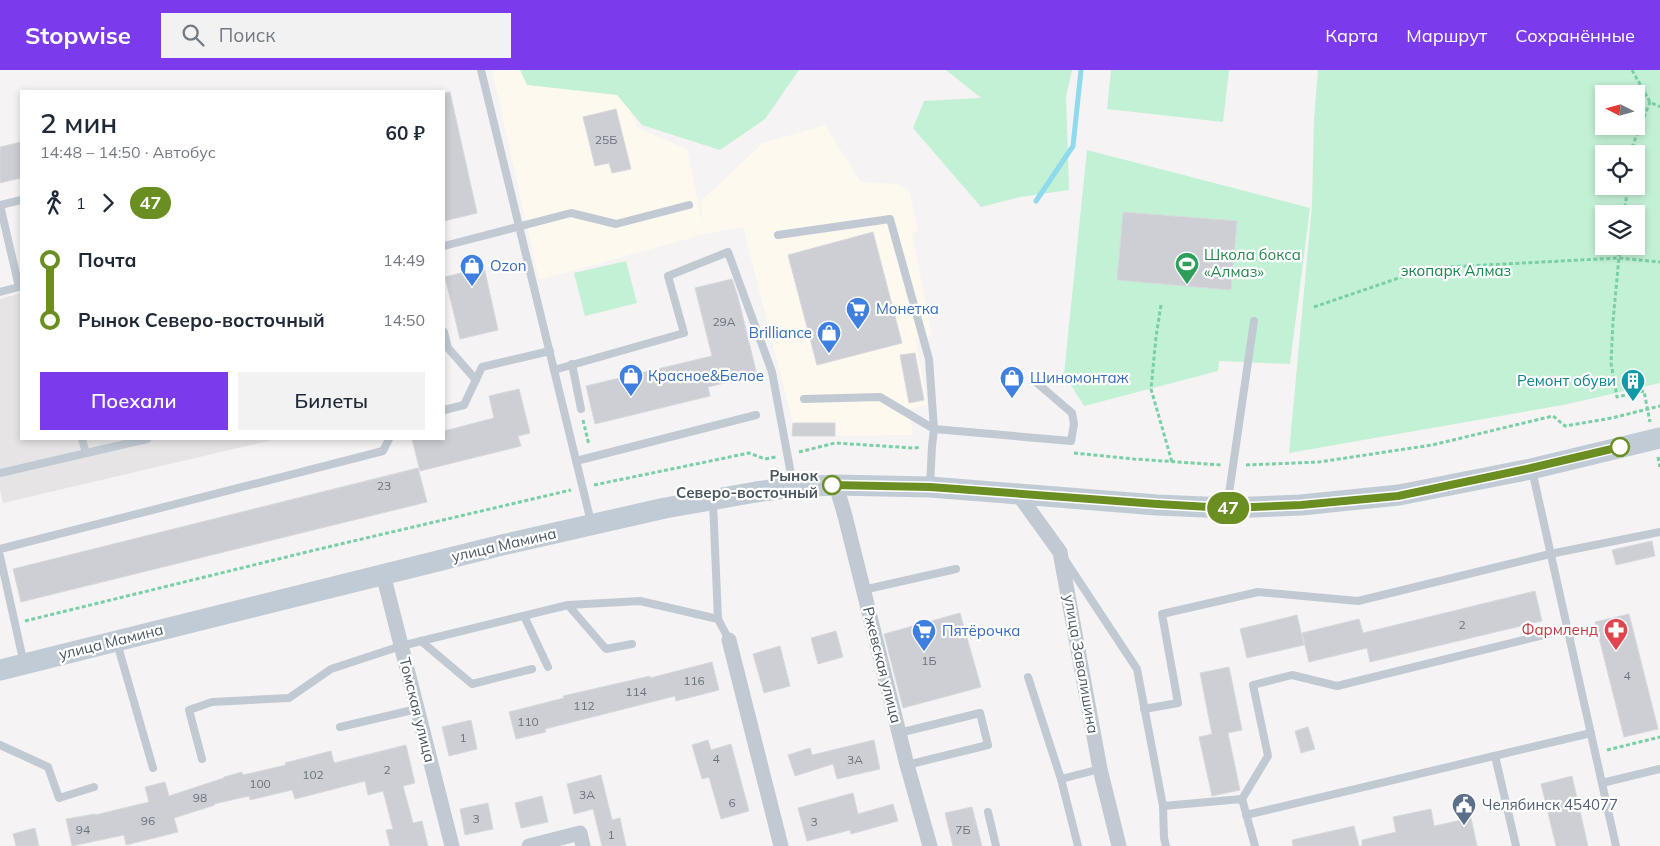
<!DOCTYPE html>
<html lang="ru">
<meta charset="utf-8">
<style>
:root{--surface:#fff;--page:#f2f2f3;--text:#1f2937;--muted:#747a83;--accent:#7c3aed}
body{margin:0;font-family:Mulish,sans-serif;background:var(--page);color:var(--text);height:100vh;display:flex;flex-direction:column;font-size:19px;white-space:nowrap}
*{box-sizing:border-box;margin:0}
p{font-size:16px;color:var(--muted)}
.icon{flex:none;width:28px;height:28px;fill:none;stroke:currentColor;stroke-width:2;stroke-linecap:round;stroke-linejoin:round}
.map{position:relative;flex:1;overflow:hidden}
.sheet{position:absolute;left:20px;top:20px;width:425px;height:350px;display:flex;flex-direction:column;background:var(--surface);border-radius:0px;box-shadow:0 2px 8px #0003}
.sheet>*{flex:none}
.badge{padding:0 10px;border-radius:16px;font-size:18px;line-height:32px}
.needle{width:32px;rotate:276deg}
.tools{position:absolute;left:1595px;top:15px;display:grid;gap:10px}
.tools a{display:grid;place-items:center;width:50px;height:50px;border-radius:0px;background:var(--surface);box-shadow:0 2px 8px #0003;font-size:25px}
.map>.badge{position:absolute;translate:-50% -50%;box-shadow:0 0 0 2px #fff}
.legs{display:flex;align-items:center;gap:8px;height:55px;padding:0 20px;font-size:16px}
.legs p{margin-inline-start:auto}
.summary{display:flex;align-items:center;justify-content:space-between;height:85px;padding:0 20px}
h1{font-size:28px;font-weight:600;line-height:38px}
.primary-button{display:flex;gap:10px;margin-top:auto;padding:10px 20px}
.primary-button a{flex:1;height:58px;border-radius:0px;background:var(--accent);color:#fff;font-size:20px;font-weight:600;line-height:58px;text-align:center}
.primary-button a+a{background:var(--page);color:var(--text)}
ul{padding:0 20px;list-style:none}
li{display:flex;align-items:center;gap:18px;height:60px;font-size:19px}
li i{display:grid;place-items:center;width:8px;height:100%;margin:0 6px;background:currentColor}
li i::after{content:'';width:12px;height:12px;margin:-6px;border:4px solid;border-radius:50%;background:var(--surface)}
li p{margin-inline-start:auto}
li:first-child i{background:linear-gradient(#0000 50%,currentColor 0)}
li:last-child i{background:linear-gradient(currentColor 50%,#0000 0)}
header{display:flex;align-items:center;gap:30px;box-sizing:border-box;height:70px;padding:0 25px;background:var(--accent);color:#fff}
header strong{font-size:24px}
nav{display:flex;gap:28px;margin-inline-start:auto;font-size:18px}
.search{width:350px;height:45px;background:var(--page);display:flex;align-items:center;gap:12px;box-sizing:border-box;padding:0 18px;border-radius:0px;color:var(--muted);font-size:19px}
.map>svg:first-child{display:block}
.commercial{fill:#fdf9ef}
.education{fill:#e6e4e5}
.green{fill:#c3f1d5;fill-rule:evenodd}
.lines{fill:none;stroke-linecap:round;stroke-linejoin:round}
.stream{stroke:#90daee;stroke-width:5}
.building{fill:#cdcfd5;stroke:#d7d9de}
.path{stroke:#7ad0a6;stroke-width:3;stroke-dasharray:4 2.5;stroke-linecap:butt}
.lane{stroke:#c1cad2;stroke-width:8}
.street{stroke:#c1cad2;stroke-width:15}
.secondary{stroke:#c1cbd6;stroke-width:21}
.line-1-casing{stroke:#fff;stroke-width:11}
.line-1{stroke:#6b8e23;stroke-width:8}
.stop-1-dot{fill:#fff;stroke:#6b8e23;stroke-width:2.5}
.labels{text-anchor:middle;stroke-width:4.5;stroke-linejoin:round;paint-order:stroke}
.number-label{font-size:12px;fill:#6b747e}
.leisure-label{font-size:15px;fill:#27864d;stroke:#fff;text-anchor:start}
.shop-label{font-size:15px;fill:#366cbe;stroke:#fff;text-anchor:start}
.park-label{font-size:15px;fill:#17864f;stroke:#fff}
.culture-label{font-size:15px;fill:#0d838f;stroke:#fff;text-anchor:end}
.stop-label{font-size:15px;font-weight:bold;fill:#4a5661;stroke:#fff;text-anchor:end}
.street-label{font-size:15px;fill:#4a5661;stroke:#fff}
.health-label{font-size:15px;fill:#be3a42;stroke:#fff;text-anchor:end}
.service-label{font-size:15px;fill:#4e5e75;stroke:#fff;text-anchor:start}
</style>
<header>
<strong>Stopwise</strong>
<div class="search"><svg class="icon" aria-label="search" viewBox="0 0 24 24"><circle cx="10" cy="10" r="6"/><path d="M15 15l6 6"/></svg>Поиск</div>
<nav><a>Карта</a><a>Маршрут</a><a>Сохранённые</a></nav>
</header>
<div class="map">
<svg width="1660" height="776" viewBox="0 0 1660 776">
<rect width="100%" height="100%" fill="#f5f3f3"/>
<path class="commercial" d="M492 0H581L617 12 638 58 687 79 703 155 701 131 763 73 825 55 861 112 899 114 910 123 918 161 912 163 932 266 915 269 928 335 909 339 913 365 792 366 793 353 743 157 705 164 539 210Z"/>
<path class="education" d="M21 223V369H276L3 433 0 420V229Z"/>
<g class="green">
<path d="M520 0H799L765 49 720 80 642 55 617 25 527 15Z"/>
<path d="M946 0H1072L1066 26 1069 120 1020 127 981 137 913 58 924 31 981 28Z"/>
<path d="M1111 0H1229L1223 52 1107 39Z"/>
<path d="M1318 0H1660V313L1563 335 1289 383 1312 135 1314 49ZM1604 24H1636V56H1604ZM1604 84H1636V116H1604ZM1604 144H1636V176H1604Z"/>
<path d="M1087 80 1310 138 1290 294 1219 291 1218 301 1084 336 1064 304Z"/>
<path d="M626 191 637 233 585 246 574 203Z"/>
</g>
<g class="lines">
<path class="stream" d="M1036 131 1073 76 1081 0"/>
</g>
<g class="building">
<path d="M450 22 477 143 444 151V23Z"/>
<path d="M616 39 631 99 612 103 609 93 595 96 583 47Z"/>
<path d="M21 72V108L0 113V77Z"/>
<path d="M1123 142 1237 151 1231 220 1117 210Z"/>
<path d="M873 162 902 273 817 295 788 185Z"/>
<path d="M484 197 498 260 460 269 445 207Z"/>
<path d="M732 209 738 227 757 305 708 317 710 326 595 354 586 316 712 286 695 218Z"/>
<path d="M915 283 924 330 909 333 900 285Z"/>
<path d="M519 319 530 363 518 366 521 376 420 401 412 369H444V361L494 348 489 326Z"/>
<path d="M793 353H835V366H792Z"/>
<path d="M418 398 427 432 21 532 13 499Z"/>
<path d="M1652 471 1655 486 1616 495 1612 480Z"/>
<path d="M1535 521 1542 551 1370 592 1367 578 1309 592 1302 563 1359 549 1363 563Z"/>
<path d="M960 543 981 617 903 638 884 564Z"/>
<path d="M1629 544 1658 659 1624 667 1595 552Z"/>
<path d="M1297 545 1304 575 1247 588 1240 559Z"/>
<path d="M836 561 843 587 818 594 811 568Z"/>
<path d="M780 576 790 616 764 623 753 584Z"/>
<path d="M712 592 719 620 676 631 675 626 545 659 546 662 516 669 509 642 564 628 563 626 650 606V608Z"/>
<path d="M1229 597 1242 660 1228 663 1240 720 1212 726 1199 667 1212 664 1200 603Z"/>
<path d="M471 650 477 679 449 686 442 657Z"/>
<path d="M1308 657 1315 679 1301 683 1295 661Z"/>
<path d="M708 670 711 680 731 674 749 741 721 749 709 707 702 709 692 675Z"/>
<path d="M874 670 880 699 837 709 833 694 795 706 788 685 810 678 812 685Z"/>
<path d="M406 675 415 713 403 716 413 753 422 751 428 776H390L386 760 393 759 383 721 368 725 365 711 295 729 292 720 250 730 249 726 214 734 215 735 174 748 178 762 126 775 124 765 72 776 66 749 95 744V745L149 732 145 717 165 712 169 726 224 708V707L242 702 243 705 286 695 285 693 331 681 334 693Z"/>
<path d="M601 705 612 750 620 748 626 776H602L593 739 574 744 567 714Z"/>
<path d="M1572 706 1588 776H1556L1541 714Z"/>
<path d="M853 723 858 744 893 734 898 751 851 764 850 760 807 771 798 738Z"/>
<path d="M542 726 548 752 521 758 515 733Z"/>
<path d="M488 733 493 759 465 765 460 739Z"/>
<path d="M972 737 982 776H953L945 743Z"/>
<path d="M1431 739 1434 756 1471 748 1477 776H1362V770L1396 762 1393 747Z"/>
<path d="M1354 756 1359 776H1293L1292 770Z"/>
<path d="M35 758 39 776H16L13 764Z"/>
</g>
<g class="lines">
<g class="path">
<path d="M1632 0 1650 32 1660 37"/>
<path d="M1632 84V77L1650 32"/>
<path d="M1624 144 1628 116"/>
<path d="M1620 176 1613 251 1611 293 1617 327 1644 321 1650 352"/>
<path d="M1161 235 1156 267 1151 319 1172 392"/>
<path d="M1314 237 1428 198 1619 188 1660 192"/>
<path d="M583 350 589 375"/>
<path d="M799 382 835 373 914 378 921 377"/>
<path d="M1074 383 1134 389 1222 395"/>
<path d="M1658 387 1660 397"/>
<path d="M1246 395 1319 392 1432 375 1553 346 1565 356 1612 348 1660 336"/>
<path d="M594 415 749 383 765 389 776 387"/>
<path d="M25 551 315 480 571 420"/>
<path d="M1607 680 1660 667"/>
</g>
<g class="lane">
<path d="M481 0 591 452"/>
<path d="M0 135 19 217 0 222"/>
<path d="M0 135 21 130"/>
<path d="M778 165 890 149 929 289 934 359 932 376 930 416"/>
<path d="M444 176 571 143 616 154 689 135"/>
<path d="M444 262 448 278 476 310"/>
<path d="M572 294 581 339"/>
<path d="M554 300 684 263 668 206 728 182 772 302 793 415"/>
<path d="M804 329 880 327 934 359 1071 371 1074 354 1072 343 1037 313"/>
<path d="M444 340 464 335 482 297 550 281"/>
<path d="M82 369 86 383"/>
<path d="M576 391 756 345"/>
<path d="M1532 400 1616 776"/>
<path d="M0 403 147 369"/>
<path d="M713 432 718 549 729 570"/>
<path d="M1227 437 1254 251"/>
<path d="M0 479 383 381 389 369"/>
<path d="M0 486 24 594"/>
<path d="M1065 490 1137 599 1163 736 1164 768 1166 776"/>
<path d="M863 520 956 499"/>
<path d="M568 535 640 531 718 549"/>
<path d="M524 546 548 597"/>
<path d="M421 571 472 614 532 599"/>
<path d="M117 573 153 698"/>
<path d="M1028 607 1061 709 1078 776"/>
<path d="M1144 639 1178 633 1162 544 1258 522 1358 531 1550 484 1660 462"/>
<path d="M340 657 417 639"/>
<path d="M899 663 980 643 988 675 907 695"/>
<path d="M0 675 48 697 59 728 94 717"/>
<path d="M1495 686 1516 776"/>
<path d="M202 689 189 640 212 632 289 628 331 599 401 576 568 535 606 579 632 574"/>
<path d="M1061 709 1100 699"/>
<path d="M1602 713 1660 699"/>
<path d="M1242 729 1268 686 1253 615 1292 605 1337 616 1568 559"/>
<path d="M1163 736 1242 729 1255 776"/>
<path d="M988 742 996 776"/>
<path d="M1246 745 1591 663"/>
</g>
<g class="street">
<path d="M836 415 845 446 907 695 930 776"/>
<path d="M1018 424 1060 482 1100 699 1119 776"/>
<path d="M383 504 452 776"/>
<path d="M729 570 781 776"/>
<path d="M529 776 580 763 583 776"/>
</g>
<path class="secondary" d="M0 600 502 475 665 438 756 422 793 417 836 415 930 417 1157 435 1227 438 1301 435 1399 425 1531 399 1660 368"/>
</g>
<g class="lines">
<defs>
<path id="line-1" d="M832 415 930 417 1157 434 1227 438 1301 435 1398 426 1531 398 1620 377"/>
</defs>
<use href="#line-1" class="line-1-casing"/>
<use href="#line-1" class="line-1"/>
</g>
<defs>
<symbol id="stadium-pin" viewBox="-11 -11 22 30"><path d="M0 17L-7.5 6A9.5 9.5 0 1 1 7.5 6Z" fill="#2e9e5b" stroke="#fff"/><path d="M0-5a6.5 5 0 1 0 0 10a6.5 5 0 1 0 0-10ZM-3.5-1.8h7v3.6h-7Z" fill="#fff"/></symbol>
<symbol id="shop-pin" viewBox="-11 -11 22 30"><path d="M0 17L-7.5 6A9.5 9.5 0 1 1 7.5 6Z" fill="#3f7fe0" stroke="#fff"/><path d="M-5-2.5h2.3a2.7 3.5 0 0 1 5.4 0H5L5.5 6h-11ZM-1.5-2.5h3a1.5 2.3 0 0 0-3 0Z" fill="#fff"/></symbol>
<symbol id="supermarket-pin" viewBox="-11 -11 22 30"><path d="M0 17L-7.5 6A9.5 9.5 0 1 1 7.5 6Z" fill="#3f7fe0" stroke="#fff"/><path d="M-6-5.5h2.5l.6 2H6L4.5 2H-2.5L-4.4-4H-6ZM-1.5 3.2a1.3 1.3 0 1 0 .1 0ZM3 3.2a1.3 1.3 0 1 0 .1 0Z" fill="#fff"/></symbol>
<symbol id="building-pin" viewBox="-11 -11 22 30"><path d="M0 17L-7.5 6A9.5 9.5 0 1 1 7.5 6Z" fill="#0f9aa8" stroke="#fff"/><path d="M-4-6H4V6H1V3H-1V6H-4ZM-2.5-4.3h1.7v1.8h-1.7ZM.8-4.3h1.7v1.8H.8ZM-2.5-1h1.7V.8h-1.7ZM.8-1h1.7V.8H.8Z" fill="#fff"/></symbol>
<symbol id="pharmacy-pin" viewBox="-11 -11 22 30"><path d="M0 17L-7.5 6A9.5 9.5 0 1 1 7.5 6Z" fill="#e0444e" stroke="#fff"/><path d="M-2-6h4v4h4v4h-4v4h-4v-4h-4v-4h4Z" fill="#fff"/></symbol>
<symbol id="civic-pin" viewBox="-11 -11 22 30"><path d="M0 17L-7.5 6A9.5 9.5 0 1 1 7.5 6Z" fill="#5c6f8a" stroke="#fff"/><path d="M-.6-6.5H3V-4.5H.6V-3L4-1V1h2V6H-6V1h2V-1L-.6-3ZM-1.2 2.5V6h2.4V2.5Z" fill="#fff"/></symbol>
</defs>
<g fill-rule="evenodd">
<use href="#stadium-pin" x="1173" y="180" width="28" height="38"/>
<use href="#shop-pin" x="458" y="182" width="28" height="38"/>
<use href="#supermarket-pin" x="844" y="225" width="28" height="38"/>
<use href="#shop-pin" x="815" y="249" width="28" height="38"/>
<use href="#shop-pin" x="617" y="292" width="28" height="38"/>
<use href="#shop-pin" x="998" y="294" width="28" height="38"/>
<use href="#building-pin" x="1619" y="297" width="28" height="38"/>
<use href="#pharmacy-pin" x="1602" y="546" width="28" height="38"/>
<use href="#supermarket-pin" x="910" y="547" width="28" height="38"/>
<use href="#civic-pin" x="1450" y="721" width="28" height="38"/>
</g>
<g class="stop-1-dot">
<circle cx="1620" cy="377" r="9"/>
<circle cx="832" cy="415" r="9"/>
</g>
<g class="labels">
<g class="number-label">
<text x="606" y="74">25Б</text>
<text x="724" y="256">29А</text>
<text x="384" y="420">23</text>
<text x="1462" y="559">2</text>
<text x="929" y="595">1Б</text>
<text x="1627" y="610">4</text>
<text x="694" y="615">116</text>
<text x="636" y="626">114</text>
<text x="584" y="640">112</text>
<text x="528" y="656">110</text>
<text x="463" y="672">1</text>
<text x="716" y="693">4</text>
<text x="855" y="694">3А</text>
<text x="387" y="704">2</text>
<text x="313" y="709">102</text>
<text x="260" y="718">100</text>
<text x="587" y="729">3А</text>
<text x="200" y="732">98</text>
<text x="732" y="737">6</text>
<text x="476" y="753">3</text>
<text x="148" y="755">96</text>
<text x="814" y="756">3</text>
<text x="83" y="764">94</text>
<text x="963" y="764">7Б</text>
<text x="611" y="769">1</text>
</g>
<g class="leisure-label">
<text x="1204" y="190">Школа бокса<tspan x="1204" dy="17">«Алмаз»</tspan></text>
</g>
<g class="shop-label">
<text x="490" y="201">Ozon</text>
<text x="876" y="244">Монетка</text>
<text x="812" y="268" text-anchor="end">Brilliance</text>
<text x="648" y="311">Красное&amp;Белое</text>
<text x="1030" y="313">Шиномонтаж</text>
<text x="942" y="566">Пятёрочка</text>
</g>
<g class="park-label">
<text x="1456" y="206">экопарк Алмаз</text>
</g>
<g class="culture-label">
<text x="1616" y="316">Ремонт обуви</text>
</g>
<g class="stop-label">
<text x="818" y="411">Рынок<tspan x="818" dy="17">Северо-восточный</tspan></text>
</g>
<g class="street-label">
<text transform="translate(504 475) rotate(-13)" y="5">улица Мамина</text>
<text transform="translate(111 572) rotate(-14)" y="5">улица Мамина</text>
<text transform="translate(1081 594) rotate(80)" y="5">улица Завалишина</text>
<text transform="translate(882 595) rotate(76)" y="5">Ржевская улица</text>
<text transform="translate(417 640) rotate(76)" y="5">Томская улица</text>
</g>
<g class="health-label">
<text x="1598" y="565">Фармленд</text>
</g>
<g class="service-label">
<text x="1482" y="740">Челябинск 454077</text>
</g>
</g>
</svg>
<div class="tools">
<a><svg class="needle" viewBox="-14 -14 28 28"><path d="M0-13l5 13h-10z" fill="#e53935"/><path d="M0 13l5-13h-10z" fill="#747a83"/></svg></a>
<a><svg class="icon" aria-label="locate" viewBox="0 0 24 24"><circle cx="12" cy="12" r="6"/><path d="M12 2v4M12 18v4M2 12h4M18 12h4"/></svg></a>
<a><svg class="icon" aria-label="layers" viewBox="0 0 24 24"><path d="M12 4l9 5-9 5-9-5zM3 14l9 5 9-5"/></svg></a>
</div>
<b class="badge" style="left:1228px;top:438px;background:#6b8e23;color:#fff">47</b>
<section class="sheet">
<div class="summary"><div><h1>2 мин</h1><p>14:48 – 14:50 · Автобус</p></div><b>60 ₽</b></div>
<div class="legs"><svg class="icon" aria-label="walk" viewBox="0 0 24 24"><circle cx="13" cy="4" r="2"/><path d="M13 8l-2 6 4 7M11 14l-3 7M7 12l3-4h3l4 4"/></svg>1<svg class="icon" aria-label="forward" viewBox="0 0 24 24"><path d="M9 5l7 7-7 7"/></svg><b class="badge" style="background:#6b8e23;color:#fff">47</b></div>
<ul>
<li><i style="color:#6b8e23"></i><b>Почта</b><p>14:49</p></li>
<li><i style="color:#6b8e23"></i><b>Рынок Северо-восточный</b><p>14:50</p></li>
</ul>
<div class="primary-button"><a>Поехали</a><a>Билеты</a></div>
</section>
</div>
